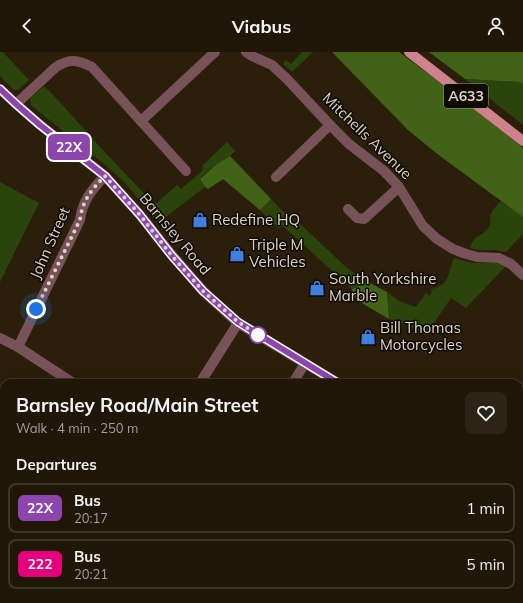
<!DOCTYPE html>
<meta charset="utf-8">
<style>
:root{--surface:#201709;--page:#2d2417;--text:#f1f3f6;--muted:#a29f9c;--line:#3d362a}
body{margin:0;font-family:Mulish,sans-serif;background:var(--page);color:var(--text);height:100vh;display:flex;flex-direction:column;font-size:15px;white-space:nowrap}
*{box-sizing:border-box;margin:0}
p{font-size:13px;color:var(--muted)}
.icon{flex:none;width:22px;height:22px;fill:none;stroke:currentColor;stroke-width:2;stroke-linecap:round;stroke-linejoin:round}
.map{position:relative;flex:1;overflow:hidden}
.sheet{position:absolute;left:0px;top:327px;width:523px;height:224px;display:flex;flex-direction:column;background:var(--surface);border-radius:12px 12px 0 0;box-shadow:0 4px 16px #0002,0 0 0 1px var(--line)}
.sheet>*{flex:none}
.badge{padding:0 8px;border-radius:6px;font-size:14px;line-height:26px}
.you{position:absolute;width:20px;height:20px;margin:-10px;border:3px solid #fff;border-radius:50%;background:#1a73e8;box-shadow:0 0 0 6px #1a73e833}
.map>.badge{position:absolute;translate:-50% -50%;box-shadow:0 0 0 2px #fff}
h2{padding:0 16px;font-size:15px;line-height:36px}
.round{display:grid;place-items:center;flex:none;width:42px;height:42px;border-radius:8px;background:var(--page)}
.head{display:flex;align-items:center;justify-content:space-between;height:68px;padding:0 16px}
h1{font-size:19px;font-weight:700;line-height:30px}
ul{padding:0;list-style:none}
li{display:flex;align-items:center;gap:12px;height:50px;margin:0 8px 6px;padding:0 8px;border:2px solid var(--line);border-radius:8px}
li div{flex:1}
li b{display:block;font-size:15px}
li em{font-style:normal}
li .badge{min-width:44px;font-weight:700;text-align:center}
header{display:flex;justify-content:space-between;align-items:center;height:52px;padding:0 16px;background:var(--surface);font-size:18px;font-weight:700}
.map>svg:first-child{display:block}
.green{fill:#2a440b}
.forest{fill:#416317}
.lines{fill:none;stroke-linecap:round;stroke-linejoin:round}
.minor{stroke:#775258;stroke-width:10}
.tertiary{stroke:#775258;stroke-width:10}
.primary{stroke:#cd828e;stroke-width:10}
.line-casing{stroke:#fff;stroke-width:9}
.line{stroke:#8e44ad;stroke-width:6}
.walk{stroke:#dcd4c8;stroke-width:4;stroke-dasharray:0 7.2}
.stop-dot{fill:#fff;stroke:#8e44ad;stroke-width:2}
.labels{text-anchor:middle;stroke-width:3;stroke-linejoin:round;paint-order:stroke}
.shield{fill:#0f0a04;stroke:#9e978d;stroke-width:1}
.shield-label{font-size:14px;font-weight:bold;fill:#dcd4c8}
.street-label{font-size:15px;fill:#dcd4c8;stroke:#0f0a04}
.poi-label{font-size:15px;fill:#dcd4c8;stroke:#0f0a04;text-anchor:start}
</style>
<header><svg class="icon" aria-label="back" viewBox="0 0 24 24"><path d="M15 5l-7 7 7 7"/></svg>Viabus<svg class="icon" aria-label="person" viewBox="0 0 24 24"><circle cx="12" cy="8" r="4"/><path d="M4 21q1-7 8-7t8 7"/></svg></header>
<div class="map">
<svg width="523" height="551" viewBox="0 0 523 551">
<rect width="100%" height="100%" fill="#2b1f0c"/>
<g class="green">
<path d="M0 0H3L29 28 18 38H14L0 24Z"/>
<path d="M302 0H313L292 20 283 12 286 8 291 12Z"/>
<path d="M465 27 520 30 523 32V73Z"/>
<path d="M44 34 58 48 100 95 153 151 147 157 124 130 110 117 31 53 30 47Z"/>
<path d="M227 90 235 99 230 104 217 112 200 126 205 135 158 171 148 159 177 133 181 137 202 119 203 113Z"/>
<path d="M0 130 39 151 0 230Z"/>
<path d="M271 147 294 171 297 169 347 216 368 230 352 237 283 174 278 176 260 158Z"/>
<path d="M501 149 523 165V182L506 200 495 198H479L470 196C474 182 483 185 489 175 491 171 490 166 491 162 493 157 497 153 501 149Z"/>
<path d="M454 206C463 209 471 211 480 211 491 212 496 209 506 214L466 256 451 246 426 283 409 274 389 267 387 240 399 249 416 255 426 241 429 244 432 241 431 237C450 233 448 221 454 206Z"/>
<path d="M167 547H279L285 551H164Z"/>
</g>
<g class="forest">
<path d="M332 0H399L463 48 523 96V165L436 101 408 78Z"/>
<path d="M429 0H523V32L520 30 465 27Z"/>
<path d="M230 104 271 147 260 158 223 127 208 137 205 135 200 127 217 112Z"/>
<path d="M368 230 387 240 389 267 360 250 352 242V237Z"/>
</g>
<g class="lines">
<g class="minor">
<path d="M246 0 252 4 272 13 287 27 330 73 349 92 384 119 399 135 423 174 437 187 453 197 463 201 477 205 499 206 511 212 523 223"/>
<path d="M16 52 56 15C70 6 78 8 92 15L186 119"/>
<path d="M141 69 215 0"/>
<path d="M276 125 330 73"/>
<path d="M348 157 357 166 364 167 399 135"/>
<path d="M0 286 18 295 73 331"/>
<path d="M18 295 80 168C82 150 92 137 105 124"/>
<path d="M200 331 238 271"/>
<path d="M519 349 523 352"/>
<path d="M0 516 4 508"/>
<path d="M519 536 523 530"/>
<path d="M102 547 108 551"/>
<path d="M408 547 414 551"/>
<path d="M354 551 357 547"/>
<path d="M509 551 511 547"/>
</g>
<g class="tertiary">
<path d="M0 37 16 52 40 73 105 124 140 163 172 203 203 239 238 271 338 331"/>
<path d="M293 331 305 311"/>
<path d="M519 447 523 450"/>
<path d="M153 551 156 547"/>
</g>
<path class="primary" d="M409 0 523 89"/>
</g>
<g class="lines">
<defs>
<path id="line" d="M0 37 16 52 40 73 105 124 140 163 172 204 203 239 238 270 338 331"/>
</defs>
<use href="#line" class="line-casing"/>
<use href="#line" class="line"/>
<path class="walk" d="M36 257 80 168C82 149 92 137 105 124L140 163 172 204 203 239 238 270 265 287 258 283"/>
</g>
<defs>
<symbol id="shop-bare" viewBox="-9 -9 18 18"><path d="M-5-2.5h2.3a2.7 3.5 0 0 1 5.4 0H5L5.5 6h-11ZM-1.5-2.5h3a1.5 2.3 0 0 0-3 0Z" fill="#3f7fe0" stroke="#0f0a04" stroke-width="2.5" paint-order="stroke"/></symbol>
</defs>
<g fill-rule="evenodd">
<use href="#shop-bare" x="189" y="157" width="22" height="22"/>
<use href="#shop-bare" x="226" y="191" width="22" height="22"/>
<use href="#shop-bare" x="306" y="225" width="22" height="22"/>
<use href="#shop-bare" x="357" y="274" width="22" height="22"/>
</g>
<circle class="stop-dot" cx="258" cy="283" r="8"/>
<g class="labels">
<rect class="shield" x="444" y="32" width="44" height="24" rx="3"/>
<g class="shield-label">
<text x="466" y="49">A633</text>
</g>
<g class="street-label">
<text transform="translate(367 84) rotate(44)" y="5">Mitchells Avenue</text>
<text transform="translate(175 182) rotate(50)" y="5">Barnsley Road</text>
<text transform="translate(50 191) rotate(-66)" y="5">John Street</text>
</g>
<g class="poi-label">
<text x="212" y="173">Redefine HQ</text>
<text x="249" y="198">Triple M<tspan x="249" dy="17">Vehicles</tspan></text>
<text x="329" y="232">South Yorkshire<tspan x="329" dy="17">Marble</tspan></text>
<text x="380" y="281">Bill Thomas<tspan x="380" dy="17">Motorcycles</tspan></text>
</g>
</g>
</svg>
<div class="you" style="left:36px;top:257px"></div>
<b class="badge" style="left:69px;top:95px;background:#8e44ad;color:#fff">22X</b>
<section class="sheet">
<div class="head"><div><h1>Barnsley Road/Main Street</h1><p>Walk · 4 min · 250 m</p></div><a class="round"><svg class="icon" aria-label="heart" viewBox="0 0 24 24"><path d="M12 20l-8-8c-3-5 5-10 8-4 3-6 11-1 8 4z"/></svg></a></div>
<h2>Departures</h2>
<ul>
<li><span class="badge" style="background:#8e44ad;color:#fff">22X</span><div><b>Bus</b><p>20:17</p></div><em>1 min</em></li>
<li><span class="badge" style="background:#e6007e;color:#fff">222</span><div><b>Bus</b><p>20:21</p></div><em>5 min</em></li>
</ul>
</section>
</div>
